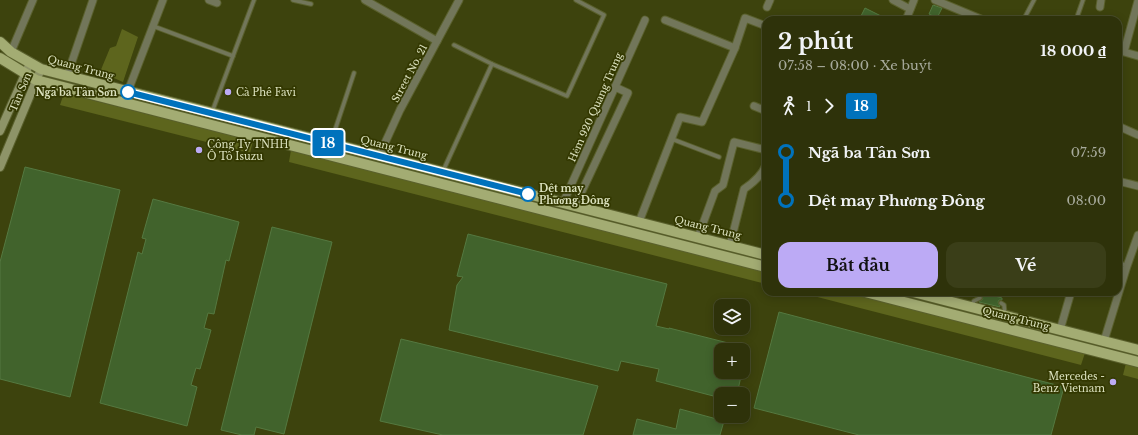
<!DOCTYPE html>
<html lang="vi">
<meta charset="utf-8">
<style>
:root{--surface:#2e320a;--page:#3a3e18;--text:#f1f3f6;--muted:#a7aa9c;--line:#494d2b;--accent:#bcaaf5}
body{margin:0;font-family:"Libre Baskerville",serif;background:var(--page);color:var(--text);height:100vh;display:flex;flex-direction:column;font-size:15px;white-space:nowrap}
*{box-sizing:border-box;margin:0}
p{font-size:13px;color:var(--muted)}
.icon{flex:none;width:22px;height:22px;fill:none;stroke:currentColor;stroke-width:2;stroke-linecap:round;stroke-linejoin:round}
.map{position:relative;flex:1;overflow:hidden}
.panel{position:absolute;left:762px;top:16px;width:360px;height:280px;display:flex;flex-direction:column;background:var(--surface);border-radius:12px;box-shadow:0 2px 10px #0003,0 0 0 1px var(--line)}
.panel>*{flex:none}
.badge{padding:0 8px;border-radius:3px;font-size:14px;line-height:26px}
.controls{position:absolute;left:714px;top:299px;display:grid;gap:8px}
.controls a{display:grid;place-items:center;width:36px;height:36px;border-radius:8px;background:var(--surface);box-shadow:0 2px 10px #0003,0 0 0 1px var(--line);font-size:20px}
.map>.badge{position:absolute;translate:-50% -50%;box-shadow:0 0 0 2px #fff}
.legs{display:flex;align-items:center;gap:6px;height:44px;padding:0 16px;font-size:13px}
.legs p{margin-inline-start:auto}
.headline{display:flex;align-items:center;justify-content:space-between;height:68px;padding:0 16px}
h1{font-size:22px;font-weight:700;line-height:30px}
.button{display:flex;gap:8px;margin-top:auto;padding:8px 16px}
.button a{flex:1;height:46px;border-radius:12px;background:var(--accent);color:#111;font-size:16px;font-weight:700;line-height:46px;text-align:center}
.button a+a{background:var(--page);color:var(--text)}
ul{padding:0 16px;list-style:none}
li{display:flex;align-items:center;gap:14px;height:48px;font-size:15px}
li i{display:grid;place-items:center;width:6px;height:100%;margin:0 5px;background:currentColor}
li i::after{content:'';width:10px;height:10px;margin:-5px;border:3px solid;border-radius:50%;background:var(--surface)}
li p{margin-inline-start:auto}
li:first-child i{background:linear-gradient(#0000 50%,currentColor 0)}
li:last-child i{background:linear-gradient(currentColor 50%,#0000 0)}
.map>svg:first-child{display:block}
.green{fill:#5d651d}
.building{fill:#41632c;stroke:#557941}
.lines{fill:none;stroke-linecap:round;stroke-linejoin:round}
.lane-casing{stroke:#5a602d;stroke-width:5.5}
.street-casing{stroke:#5a602d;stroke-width:9}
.secondary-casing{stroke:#5a602d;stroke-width:10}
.primary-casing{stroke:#5a602d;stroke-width:12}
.lane{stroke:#72765a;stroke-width:3.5}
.street{stroke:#72765a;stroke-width:7}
.secondary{stroke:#8e9468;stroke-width:8}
.primary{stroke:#a3ac73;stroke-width:10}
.line-1-casing{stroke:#fff;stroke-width:9}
.line-1{stroke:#0072bc;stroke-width:6}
.stop-1-dot{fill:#fff;stroke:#0072bc;stroke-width:2}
.poi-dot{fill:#bcaaf5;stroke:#333800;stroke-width:1.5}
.labels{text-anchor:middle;stroke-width:3.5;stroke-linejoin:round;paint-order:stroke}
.street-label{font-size:10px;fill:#dce2bf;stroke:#333800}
.stop-label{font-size:10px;font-weight:bold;fill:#dce2bf;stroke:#333800;text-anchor:end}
.poi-label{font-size:10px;fill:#dce2bf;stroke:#333800;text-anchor:start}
</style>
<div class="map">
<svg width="1138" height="435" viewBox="0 0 1138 435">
<rect width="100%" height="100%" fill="#3d430d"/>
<g class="green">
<path d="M122 29 138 37 123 82 100 72 110 48 116 46Z"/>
<path d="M64 93 253 141 250 153 60 105Z"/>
<path d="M291 150 766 272V284L289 162Z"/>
<path d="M798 292H846L1085 353 1081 365Z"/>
<path d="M1126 363 1138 366V379L1123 375Z"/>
</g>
<g class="building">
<path d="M933 5 942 8 937 18 929 14Z"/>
<path d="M865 8 889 20H859Z"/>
<path d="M25 167 120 190 70 397 0 379V262Z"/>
<path d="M153 199 239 222 229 261 226 260 214 314 208 313 204 328 211 330 200 369 196 368 191 385 197 387 187 426 100 403 138 252 142 254 146 239 142 238Z"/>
<path d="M272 227 332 242 284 434 256 427 254 435H242L221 430Z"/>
<path d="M468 234 667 284 656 326 669 329V328L744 347 743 350H721V372H742L737 394H721V398L656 381 659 369 621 361 618 371 449 330 457 285 463 277 457 276Z"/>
<path d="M981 292 1002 298V300H999L998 302 1000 307 979 302 983 299 981 295Z"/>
<path d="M779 312 1064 387 1051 435H859L754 408Z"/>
<path d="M401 339 598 386 583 435H443L380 421Z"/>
<path d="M680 409 724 421 720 435H633L637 419 676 429Z"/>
</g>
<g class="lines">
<defs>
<g id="lane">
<path d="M293 0 311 4"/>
<path d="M1027 20 1025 17 1034 0"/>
<path d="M1076 20 1083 0"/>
<path d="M153 26 233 56"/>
<path d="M454 45 492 64 567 96 604 15 576 0"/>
<path d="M212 112 254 0"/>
<path d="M672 139 719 157"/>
<path d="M331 142 354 73"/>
<path d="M443 171 492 64"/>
<path d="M1118 262 1127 266"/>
<path d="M1001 303 1004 305 1005 315"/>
<path d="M971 306 974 301 980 298"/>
</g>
<g id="street">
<path d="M209 0 217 3"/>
<path d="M365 0 437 41"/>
<path d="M893 0 910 9"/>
<path d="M935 0 983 20"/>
<path d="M1138 1 1124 52 1138 56"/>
<path d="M767 7 770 0"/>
<path d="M1100 7 1101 0"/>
<path d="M665 20 735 48"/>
<path d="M906 20 914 0"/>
<path d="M11 52 33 0"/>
<path d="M67 76 93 0"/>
<path d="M128 91 163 0"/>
<path d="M754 106 766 111"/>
<path d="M1118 126 1138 135"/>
<path d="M379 156 400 110 459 0"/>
<path d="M1118 181 1138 186"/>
<path d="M563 203 645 20"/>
<path d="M575 206 628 93 615 87"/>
<path d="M639 222 680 117 702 122 735 48 745 18 766 26"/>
<path d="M698 237 715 191 723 185 734 142 766 150"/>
<path d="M730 245 744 189C753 183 762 175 766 165"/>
<path d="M1060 330 1071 292"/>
<path d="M1104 341 1127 266 1138 235"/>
</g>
<g id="secondary">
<path d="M0 131 30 63"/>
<path d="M0 167 41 69"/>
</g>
<g id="primary">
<path d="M0 42 11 52 41 69 766 255"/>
<path d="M0 58 36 80 766 267"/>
<path d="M865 292 1138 362"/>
<path d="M913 292 1138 350"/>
</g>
</defs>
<use href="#lane" class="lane-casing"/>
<use href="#street" class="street-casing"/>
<use href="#secondary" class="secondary-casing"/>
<use href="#primary" class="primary-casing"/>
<use href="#lane" class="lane"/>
<use href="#street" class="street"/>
<use href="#secondary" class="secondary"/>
<use href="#primary" class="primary"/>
</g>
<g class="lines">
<defs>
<path id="line-1" d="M128 92 528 194"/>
</defs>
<use href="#line-1" class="line-1-casing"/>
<use href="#line-1" class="line-1"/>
</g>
<g class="stop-1-dot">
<circle cx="128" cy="92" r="7"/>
<circle cx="528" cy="194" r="7"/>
</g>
<g class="poi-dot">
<circle cx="228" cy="92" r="4"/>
<circle cx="199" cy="150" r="4"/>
<circle cx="1113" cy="382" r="4"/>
</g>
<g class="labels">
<g class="street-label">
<text transform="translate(81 67) rotate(15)" y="4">Quang Trung</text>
<text transform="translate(409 73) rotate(-62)" y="4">Street No. 21</text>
<text transform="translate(20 92) rotate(-67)" y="4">Tân Sơn</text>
<text transform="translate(595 107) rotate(-66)" y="4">Hẻm 920 Quang Trung</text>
<text transform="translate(394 147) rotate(14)" y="4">Quang Trung</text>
<text transform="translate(708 227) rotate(14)" y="4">Quang Trung</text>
<text transform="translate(1016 318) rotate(14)" y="4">Quang Trung</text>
</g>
<g class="stop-label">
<text x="117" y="96">Ngã ba Tân Sơn</text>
<text x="539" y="192" text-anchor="start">Dệt may<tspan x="539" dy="12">Phương Đông</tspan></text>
</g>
<g class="poi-label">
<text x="236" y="96">Cà Phê Favi</text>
<text x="207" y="148">Công Ty TNHH<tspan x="207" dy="12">Ô Tô Isuzu</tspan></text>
<text x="1105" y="380" text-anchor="end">Mercedes -<tspan x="1105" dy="12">Benz Vietnam</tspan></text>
</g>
</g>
</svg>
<div class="controls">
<a><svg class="icon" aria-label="layers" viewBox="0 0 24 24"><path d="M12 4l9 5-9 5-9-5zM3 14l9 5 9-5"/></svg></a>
<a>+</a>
<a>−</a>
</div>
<b class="badge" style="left:328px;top:143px;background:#0072bc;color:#fff">18</b>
<section class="panel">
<div class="headline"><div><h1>2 phút</h1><p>07:58 – 08:00 · Xe buýt</p></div><b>18 000 ₫</b></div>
<div class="legs"><svg class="icon" aria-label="walk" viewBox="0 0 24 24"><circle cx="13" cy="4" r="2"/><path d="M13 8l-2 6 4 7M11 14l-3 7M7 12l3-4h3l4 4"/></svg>1<svg class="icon" aria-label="forward" viewBox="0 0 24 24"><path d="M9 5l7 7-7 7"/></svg><b class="badge" style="background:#0072bc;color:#fff">18</b></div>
<ul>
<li><i style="color:#0072bc"></i><b>Ngã ba Tân Sơn</b><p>07:59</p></li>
<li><i style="color:#0072bc"></i><b>Dệt may Phương Đông</b><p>08:00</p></li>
</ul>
<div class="button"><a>Bắt đầu</a><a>Vé</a></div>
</section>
</div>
